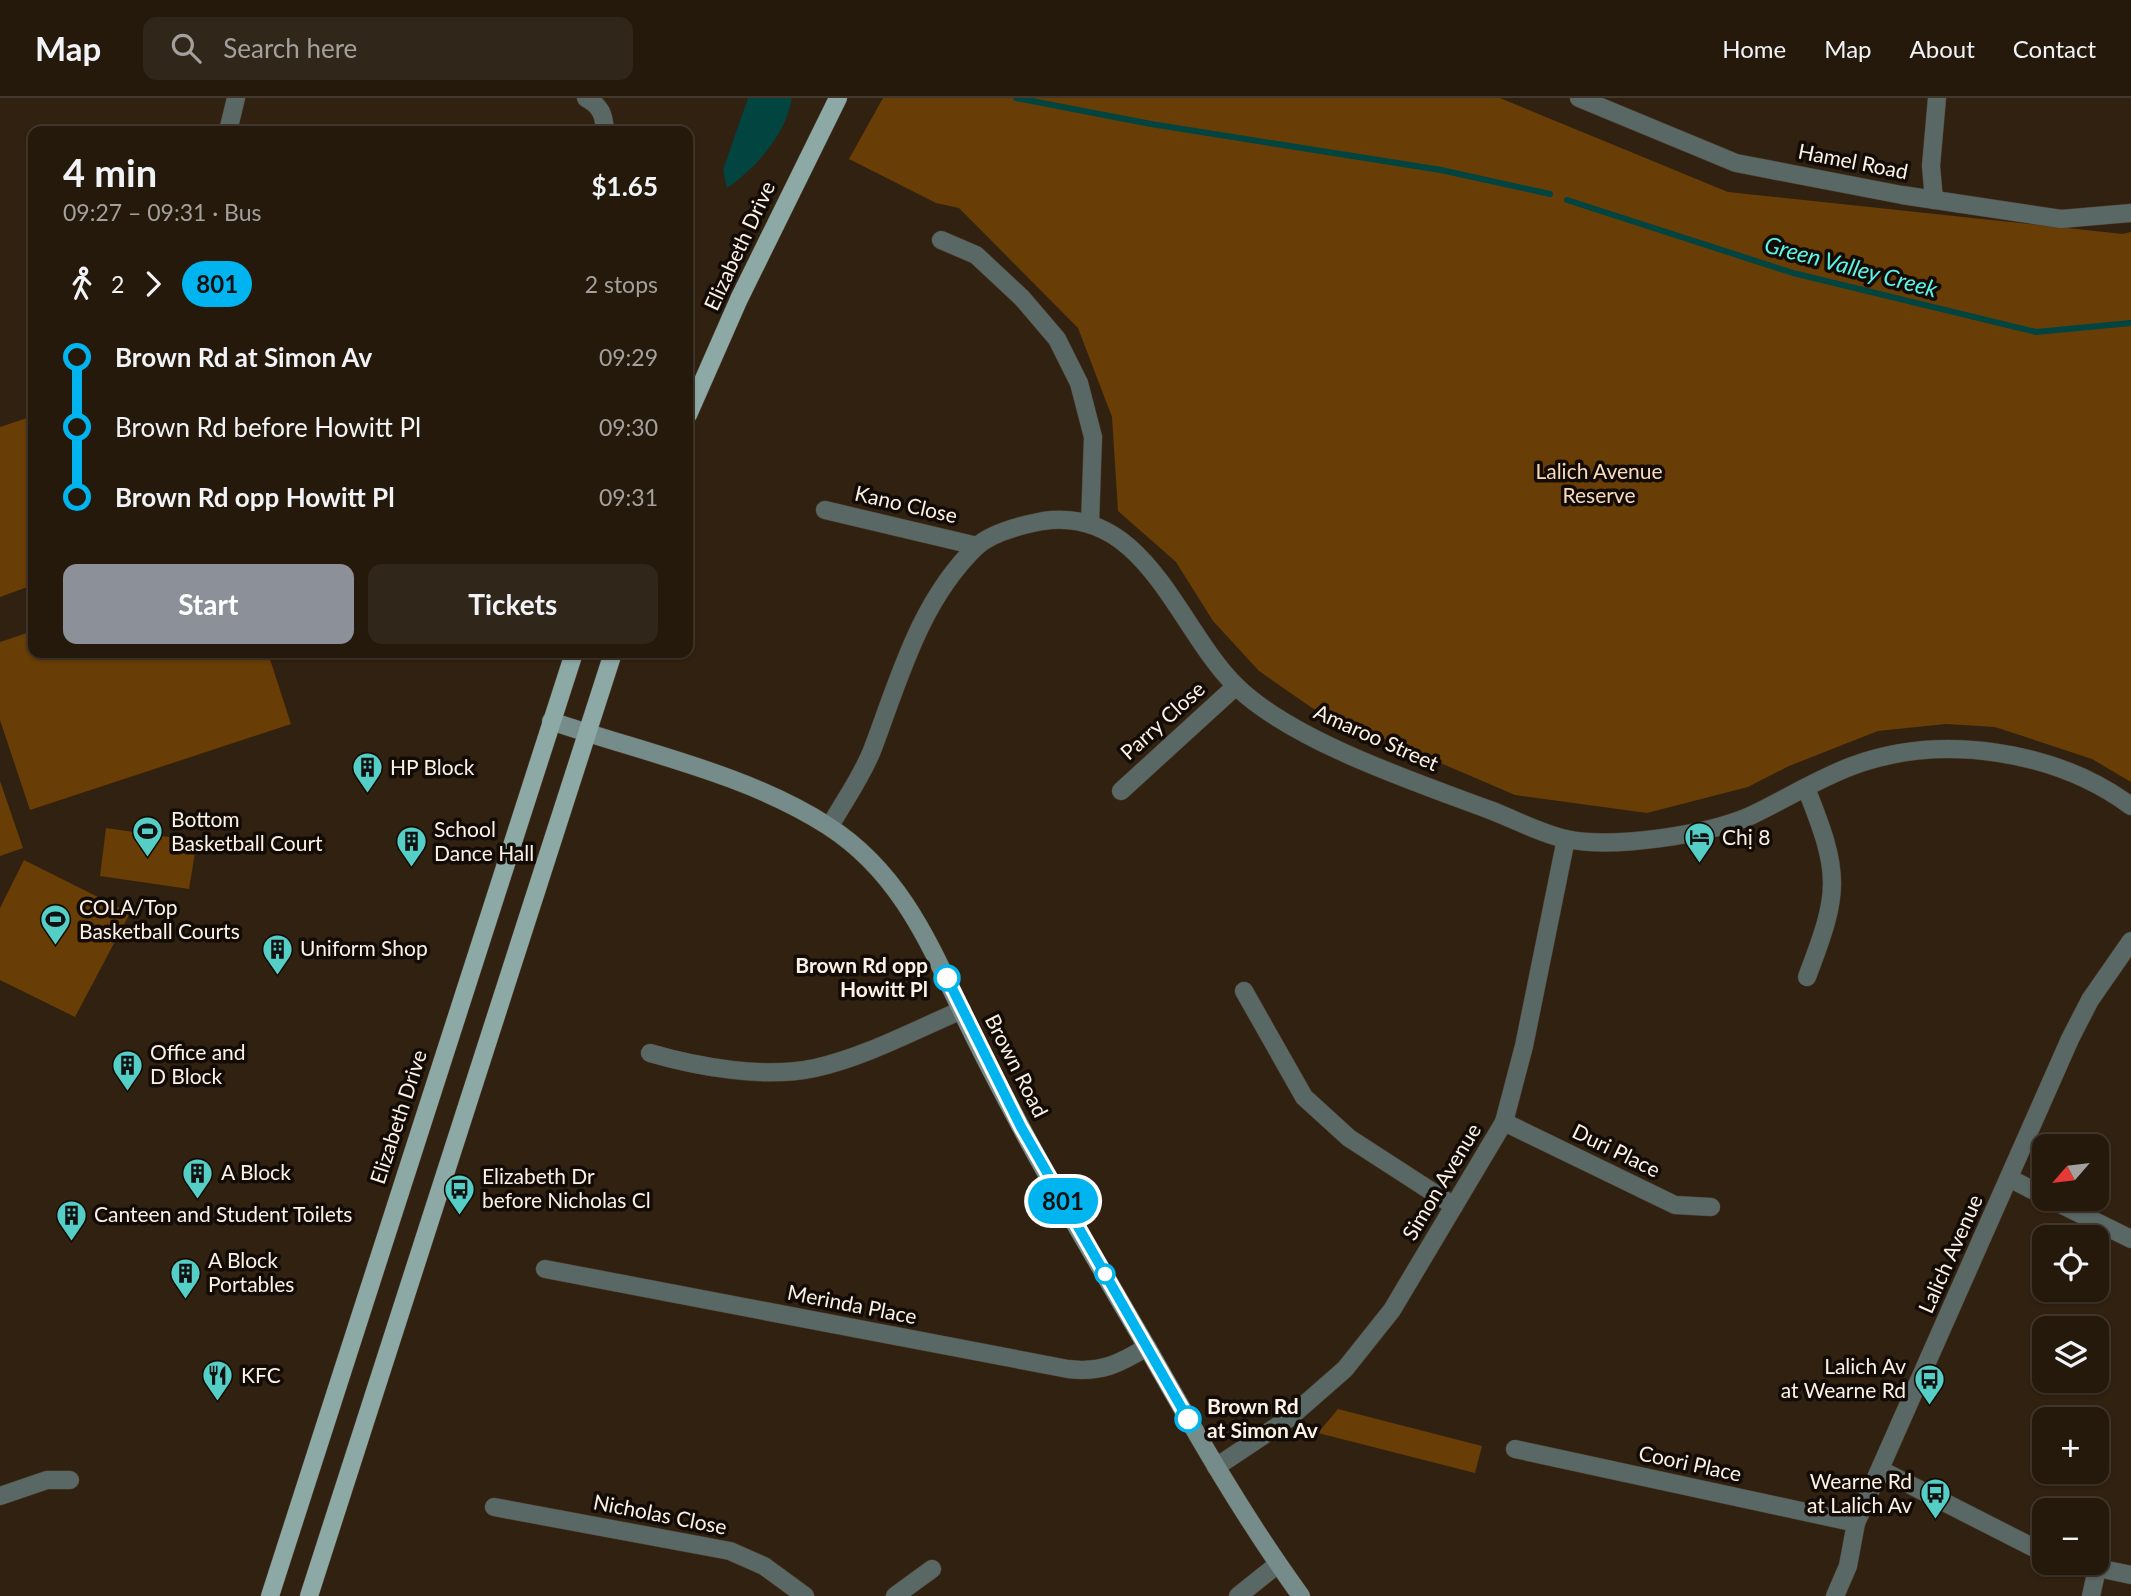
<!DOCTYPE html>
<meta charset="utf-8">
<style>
:root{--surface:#25190c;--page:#31261a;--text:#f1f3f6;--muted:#a3a09d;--line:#42382d;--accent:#8c9099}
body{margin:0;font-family:Lato,sans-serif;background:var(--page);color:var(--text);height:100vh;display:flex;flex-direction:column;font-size:26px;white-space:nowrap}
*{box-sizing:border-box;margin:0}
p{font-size:23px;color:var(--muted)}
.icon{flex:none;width:38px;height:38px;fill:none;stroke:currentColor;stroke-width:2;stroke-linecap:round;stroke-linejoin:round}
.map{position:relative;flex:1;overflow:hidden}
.panel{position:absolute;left:28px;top:28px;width:665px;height:532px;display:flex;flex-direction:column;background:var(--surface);border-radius:14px;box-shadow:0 2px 5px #0004,0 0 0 2px var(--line)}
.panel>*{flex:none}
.badge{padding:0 14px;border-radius:23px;font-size:24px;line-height:46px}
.needle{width:46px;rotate:242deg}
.fabs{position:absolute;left:2032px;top:1036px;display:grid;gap:14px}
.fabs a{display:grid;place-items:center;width:77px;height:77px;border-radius:14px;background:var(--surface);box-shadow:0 2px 5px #0004,0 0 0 2px var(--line);font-size:35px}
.map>.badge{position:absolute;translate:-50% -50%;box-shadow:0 0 0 4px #fff}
.legs{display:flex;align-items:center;gap:10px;height:77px;padding:0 35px;font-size:23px}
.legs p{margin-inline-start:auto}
.headline{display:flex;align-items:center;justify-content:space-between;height:119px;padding:0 35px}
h1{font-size:38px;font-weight:700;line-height:52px}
.button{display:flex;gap:14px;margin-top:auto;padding:14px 35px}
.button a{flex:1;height:80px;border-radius:14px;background:var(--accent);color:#fff;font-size:28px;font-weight:700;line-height:80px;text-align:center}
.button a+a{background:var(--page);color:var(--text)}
ul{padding:0 35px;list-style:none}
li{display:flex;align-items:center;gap:24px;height:70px;font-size:26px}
li i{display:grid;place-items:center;width:10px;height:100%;margin:0 9px;background:currentColor}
li i::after{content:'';width:18px;height:18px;margin:-9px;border:5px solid;border-radius:50%;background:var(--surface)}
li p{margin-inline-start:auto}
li:first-child i{background:linear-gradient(#0000 50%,currentColor 0)}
li:last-child i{background:linear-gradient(currentColor 50%,#0000 0)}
header{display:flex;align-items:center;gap:42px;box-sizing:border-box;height:98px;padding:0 35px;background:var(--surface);border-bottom:2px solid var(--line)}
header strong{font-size:33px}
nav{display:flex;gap:38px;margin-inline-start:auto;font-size:24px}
.search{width:490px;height:63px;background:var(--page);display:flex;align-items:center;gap:18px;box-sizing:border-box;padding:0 24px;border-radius:14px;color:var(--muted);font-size:26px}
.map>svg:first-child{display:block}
.green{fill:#683d06}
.water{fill:#014440}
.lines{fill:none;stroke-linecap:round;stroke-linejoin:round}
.stream{stroke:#014440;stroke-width:6}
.street-casing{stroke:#4d3e2e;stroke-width:19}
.secondary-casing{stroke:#4d3e2e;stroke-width:19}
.primary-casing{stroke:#4d3e2e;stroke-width:19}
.street{stroke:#596765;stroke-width:18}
.secondary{stroke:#768c8a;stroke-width:18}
.primary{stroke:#8da9a6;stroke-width:18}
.line-1-casing{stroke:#fff;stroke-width:16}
.line-1{stroke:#00b5ef;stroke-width:10}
.stop-1-dot{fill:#fff;stroke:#00b5ef;stroke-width:3.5}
.labels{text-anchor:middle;stroke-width:7;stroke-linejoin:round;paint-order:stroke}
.street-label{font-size:21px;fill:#fcf1e6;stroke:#130c06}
.park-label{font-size:21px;fill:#f9dabd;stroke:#130c06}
.poi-label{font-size:21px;fill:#fcf1e6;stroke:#130c06;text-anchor:start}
.stop-label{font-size:21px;font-weight:bold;fill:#fcf1e6;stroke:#130c06;text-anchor:end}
.water-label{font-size:23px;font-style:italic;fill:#5af4ea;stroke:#130c06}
</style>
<header>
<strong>Map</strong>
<div class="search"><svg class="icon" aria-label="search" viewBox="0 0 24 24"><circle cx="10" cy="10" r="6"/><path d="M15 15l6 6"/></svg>Search here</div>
<nav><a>Home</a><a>Map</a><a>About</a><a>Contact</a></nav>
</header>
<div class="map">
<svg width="2131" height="1498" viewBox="0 0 2131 1498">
<rect width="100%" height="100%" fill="#312110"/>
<g class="green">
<path d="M883 0H1500L1728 94 2123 136 2131 134V684L2092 661 1995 629 1946 626 1878 633 1789 668 1748 689 1647 715 1515 697 1312 610 1259 573 1213 523 1176 464 1118 413 1112 319 1078 230 959 110 936 105 849 61Z"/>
<path d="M33 318V487L0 499V329Z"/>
<path d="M33 533V555H268L291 626 30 712 0 622V544Z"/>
<path d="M0 683 23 750 0 758Z"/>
<path d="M106 730 197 743 189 791 100 778Z"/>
<path d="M24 762 130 815 75 919 0 882V810Z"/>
<path d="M1338 1311 1482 1348 1475 1375 1318 1335Z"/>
</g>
<path class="water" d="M748 0H792C786 36 756 70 727 90L723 72Z"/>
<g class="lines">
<g class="stream">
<path d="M1016 0 1151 26 1441 72 1550 96"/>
<path d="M1567 102 1793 175 2036 234 2131 225"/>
</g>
<defs>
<g id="street">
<path d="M586 0C601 8 604 17 605 33"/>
<path d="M1579 0 1736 65 1902 97 2061 121 2131 115"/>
<path d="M228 33 236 0"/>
<path d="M1934 102 1931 68 1937 0"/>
<path d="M941 142 976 157 1022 200 1057 241 1079 285 1093 339 1090 426"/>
<path d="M825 412 977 448"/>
<path d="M1806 690C1841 777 1840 793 1807 879"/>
<path d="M1121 693 1236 588"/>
<path d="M830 728C844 703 863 677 873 650 899 581 920 503 976 449 992 434 1022 427 1043 423 1146 408 1177 530 1236 588 1292 643 1415 684 1490 712 1514 721 1541 736 1566 741 1613 751 1706 737 1750 718 1784 702 1817 681 1852 668 1941 635 2055 652 2131 708"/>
<path d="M1244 893 1304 999 1349 1040 1454 1108"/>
<path d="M650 955C698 969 765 981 815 970 865 959 915 932 962 912"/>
<path d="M1504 1024 1675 1107 1711 1109"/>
<path d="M2011 1081 2044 1098"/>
<path d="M2050 1101 2131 1141"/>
<path d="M545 1171 1068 1271C1101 1275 1119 1266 1147 1249"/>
<path d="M1515 1351 1856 1425"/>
<path d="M1216 1369 1288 1321 1345 1271 1392 1212 1504 1024 1524 948 1566 741"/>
<path d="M1881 1372 2044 1455"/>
<path d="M0 1398 47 1382H70"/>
<path d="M494 1409 730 1453 764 1468 805 1498"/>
<path d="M2074 1465 2131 1477"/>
<path d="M895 1498 932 1471"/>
<path d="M1238 1498 1278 1466"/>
<path d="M1835 1498 1848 1468 1856 1425 2070 941 2090 902 2131 843"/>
<path d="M2091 1498 2097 1471"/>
</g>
<path id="secondary" d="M551 623C641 654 748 676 828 728 901 775 930 847 966 922 986 964 1008 1005 1030 1046 1069 1117 1110 1186 1151 1256 1198 1339 1245 1421 1301 1498"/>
<g id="primary">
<path d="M688 317 739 201 838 0"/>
<path d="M270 1498 574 555"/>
<path d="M309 1498 613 555"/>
</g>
</defs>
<use href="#street" class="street-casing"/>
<use href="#secondary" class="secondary-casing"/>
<use href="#primary" class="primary-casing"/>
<use href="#street" class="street"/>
<use href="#secondary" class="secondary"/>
<use href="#primary" class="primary"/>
</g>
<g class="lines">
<defs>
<path id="line-1" d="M947 880 1021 1029 1188 1321"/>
</defs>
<use href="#line-1" class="line-1-casing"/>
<use href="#line-1" class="line-1"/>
</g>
<defs>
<symbol id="building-pin" viewBox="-11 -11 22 30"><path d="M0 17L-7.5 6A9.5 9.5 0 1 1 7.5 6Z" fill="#55cec5" stroke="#130c06"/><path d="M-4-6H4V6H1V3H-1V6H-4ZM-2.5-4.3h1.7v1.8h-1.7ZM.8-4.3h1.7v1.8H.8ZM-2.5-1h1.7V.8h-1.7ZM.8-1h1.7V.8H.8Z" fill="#111"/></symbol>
<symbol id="stadium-pin" viewBox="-11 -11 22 30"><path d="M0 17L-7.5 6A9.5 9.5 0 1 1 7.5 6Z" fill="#55cec5" stroke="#130c06"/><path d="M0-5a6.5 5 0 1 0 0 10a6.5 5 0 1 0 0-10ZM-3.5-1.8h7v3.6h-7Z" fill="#111"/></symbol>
<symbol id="hotel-pin" viewBox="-11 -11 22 30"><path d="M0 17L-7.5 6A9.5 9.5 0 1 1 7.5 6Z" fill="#55cec5" stroke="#130c06"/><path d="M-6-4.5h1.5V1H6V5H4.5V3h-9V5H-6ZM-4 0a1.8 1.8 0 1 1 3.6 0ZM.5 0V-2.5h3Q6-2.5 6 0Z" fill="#111"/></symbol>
<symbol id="bus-pin" viewBox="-11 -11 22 30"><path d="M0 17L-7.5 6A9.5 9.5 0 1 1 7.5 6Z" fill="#55cec5" stroke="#130c06"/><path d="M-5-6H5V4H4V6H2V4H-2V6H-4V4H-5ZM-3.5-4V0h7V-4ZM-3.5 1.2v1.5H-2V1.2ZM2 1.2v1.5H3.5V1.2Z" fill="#111"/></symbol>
<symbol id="restaurant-pin" viewBox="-11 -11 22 30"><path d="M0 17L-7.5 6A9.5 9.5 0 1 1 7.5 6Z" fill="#55cec5" stroke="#130c06"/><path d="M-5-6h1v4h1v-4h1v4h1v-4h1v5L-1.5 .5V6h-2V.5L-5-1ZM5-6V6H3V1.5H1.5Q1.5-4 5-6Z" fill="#111"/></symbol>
</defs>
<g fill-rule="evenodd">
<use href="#building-pin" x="350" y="652" width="35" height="47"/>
<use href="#stadium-pin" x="130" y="716" width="35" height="47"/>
<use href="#hotel-pin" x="1682" y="722" width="35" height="47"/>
<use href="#building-pin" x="394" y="726" width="35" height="47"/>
<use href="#stadium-pin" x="38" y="804" width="35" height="47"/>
<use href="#building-pin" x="260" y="834" width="35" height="47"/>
<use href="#building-pin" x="110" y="950" width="35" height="47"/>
<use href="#building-pin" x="180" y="1058" width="35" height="47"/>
<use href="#bus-pin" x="442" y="1074" width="35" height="47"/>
<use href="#building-pin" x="54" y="1100" width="35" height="47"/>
<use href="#building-pin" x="168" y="1158" width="35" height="47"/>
<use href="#restaurant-pin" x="200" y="1260" width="35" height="47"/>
<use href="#bus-pin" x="1912" y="1264" width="35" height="47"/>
<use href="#bus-pin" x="1918" y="1378" width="35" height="47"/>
</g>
<g class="stop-1-dot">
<circle cx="947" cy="880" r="12"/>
<circle cx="1105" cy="1176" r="9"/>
<circle cx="1188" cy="1321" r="12"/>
</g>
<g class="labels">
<g class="street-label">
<text transform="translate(1853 64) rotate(11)" y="7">Hamel Road</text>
<text transform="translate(740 148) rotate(-65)" y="7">Elizabeth Drive</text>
<text transform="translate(906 407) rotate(13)" y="7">Kano Close</text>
<text transform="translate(1163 623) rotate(-42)" y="7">Parry Close</text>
<text transform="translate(1376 640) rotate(24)" y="7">Amaroo Street</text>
<text transform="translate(1016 968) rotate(63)" y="7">Brown Road</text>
<text transform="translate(399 1019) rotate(-72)" y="7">Elizabeth Drive</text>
<text transform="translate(1616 1053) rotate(26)" y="7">Duri Place</text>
<text transform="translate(1442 1084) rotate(-59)" y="7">Simon Avenue</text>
<text transform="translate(1951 1156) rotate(-66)" y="7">Lalich Avenue</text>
<text transform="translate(852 1207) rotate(11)" y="7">Merinda Place</text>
<text transform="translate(1690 1366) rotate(12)" y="7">Coori Place</text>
<text transform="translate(660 1417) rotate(11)" y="7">Nicholas Close</text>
</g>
<g class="park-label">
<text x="1599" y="381">Lalich Avenue<tspan x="1599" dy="24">Reserve</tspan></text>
</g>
<g class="poi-label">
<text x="390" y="677">HP Block</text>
<text x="171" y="729">Bottom<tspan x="171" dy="24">Basketball Court</tspan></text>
<text x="434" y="739">School<tspan x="434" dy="24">Dance Hall</tspan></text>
<text x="1722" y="747">Chị 8</text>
<text x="79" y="817">COLA/Top<tspan x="79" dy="24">Basketball Courts</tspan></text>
<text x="300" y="858">Uniform Shop</text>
<text x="150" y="962">Office and<tspan x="150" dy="24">D Block</tspan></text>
<text x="221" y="1082">A Block</text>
<text x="482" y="1086">Elizabeth Dr<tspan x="482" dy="24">before Nicholas Cl</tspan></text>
<text x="94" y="1124">Canteen and Student Toilets</text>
<text x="208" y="1170">A Block<tspan x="208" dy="24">Portables</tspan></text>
<text x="1906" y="1276" text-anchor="end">Lalich Av<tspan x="1906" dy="24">at Wearne Rd</tspan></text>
<text x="241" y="1285">KFC</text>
<text x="1912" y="1391" text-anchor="end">Wearne Rd<tspan x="1912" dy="24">at Lalich Av</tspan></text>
</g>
<g class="stop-label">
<text x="928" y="875">Brown Rd opp<tspan x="928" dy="24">Howitt Pl</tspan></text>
<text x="1207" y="1316" text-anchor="start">Brown Rd<tspan x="1207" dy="24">at Simon Av</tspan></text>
</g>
<g class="water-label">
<text transform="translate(1851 169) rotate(15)" y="8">Green Valley Creek</text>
</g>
</g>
</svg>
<div class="fabs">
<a><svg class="needle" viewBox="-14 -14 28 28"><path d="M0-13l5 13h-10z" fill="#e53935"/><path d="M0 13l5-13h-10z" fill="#a3a09d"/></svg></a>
<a><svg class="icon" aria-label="locate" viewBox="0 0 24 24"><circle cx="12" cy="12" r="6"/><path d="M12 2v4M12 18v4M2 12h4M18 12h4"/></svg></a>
<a><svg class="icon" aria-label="layers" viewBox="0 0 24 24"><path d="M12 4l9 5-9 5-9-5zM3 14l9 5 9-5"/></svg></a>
<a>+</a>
<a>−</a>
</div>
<b class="badge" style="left:1063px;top:1103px;background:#00b5ef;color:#111">801</b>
<section class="panel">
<div class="headline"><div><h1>4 min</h1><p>09:27 – 09:31 · Bus</p></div><b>$1.65</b></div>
<div class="legs"><svg class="icon" aria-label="walk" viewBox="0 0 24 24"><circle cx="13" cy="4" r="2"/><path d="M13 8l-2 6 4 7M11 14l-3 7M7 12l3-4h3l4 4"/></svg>2<svg class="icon" aria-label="forward" viewBox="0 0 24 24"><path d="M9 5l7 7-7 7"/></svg><b class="badge" style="background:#00b5ef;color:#111">801</b><p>2 stops</p></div>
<ul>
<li><i style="color:#00b5ef"></i><b>Brown Rd at Simon Av</b><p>09:29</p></li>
<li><i style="color:#00b5ef"></i><span>Brown Rd before Howitt Pl</span><p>09:30</p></li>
<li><i style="color:#00b5ef"></i><b>Brown Rd opp Howitt Pl</b><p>09:31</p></li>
</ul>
<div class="button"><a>Start</a><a>Tickets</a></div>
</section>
</div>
